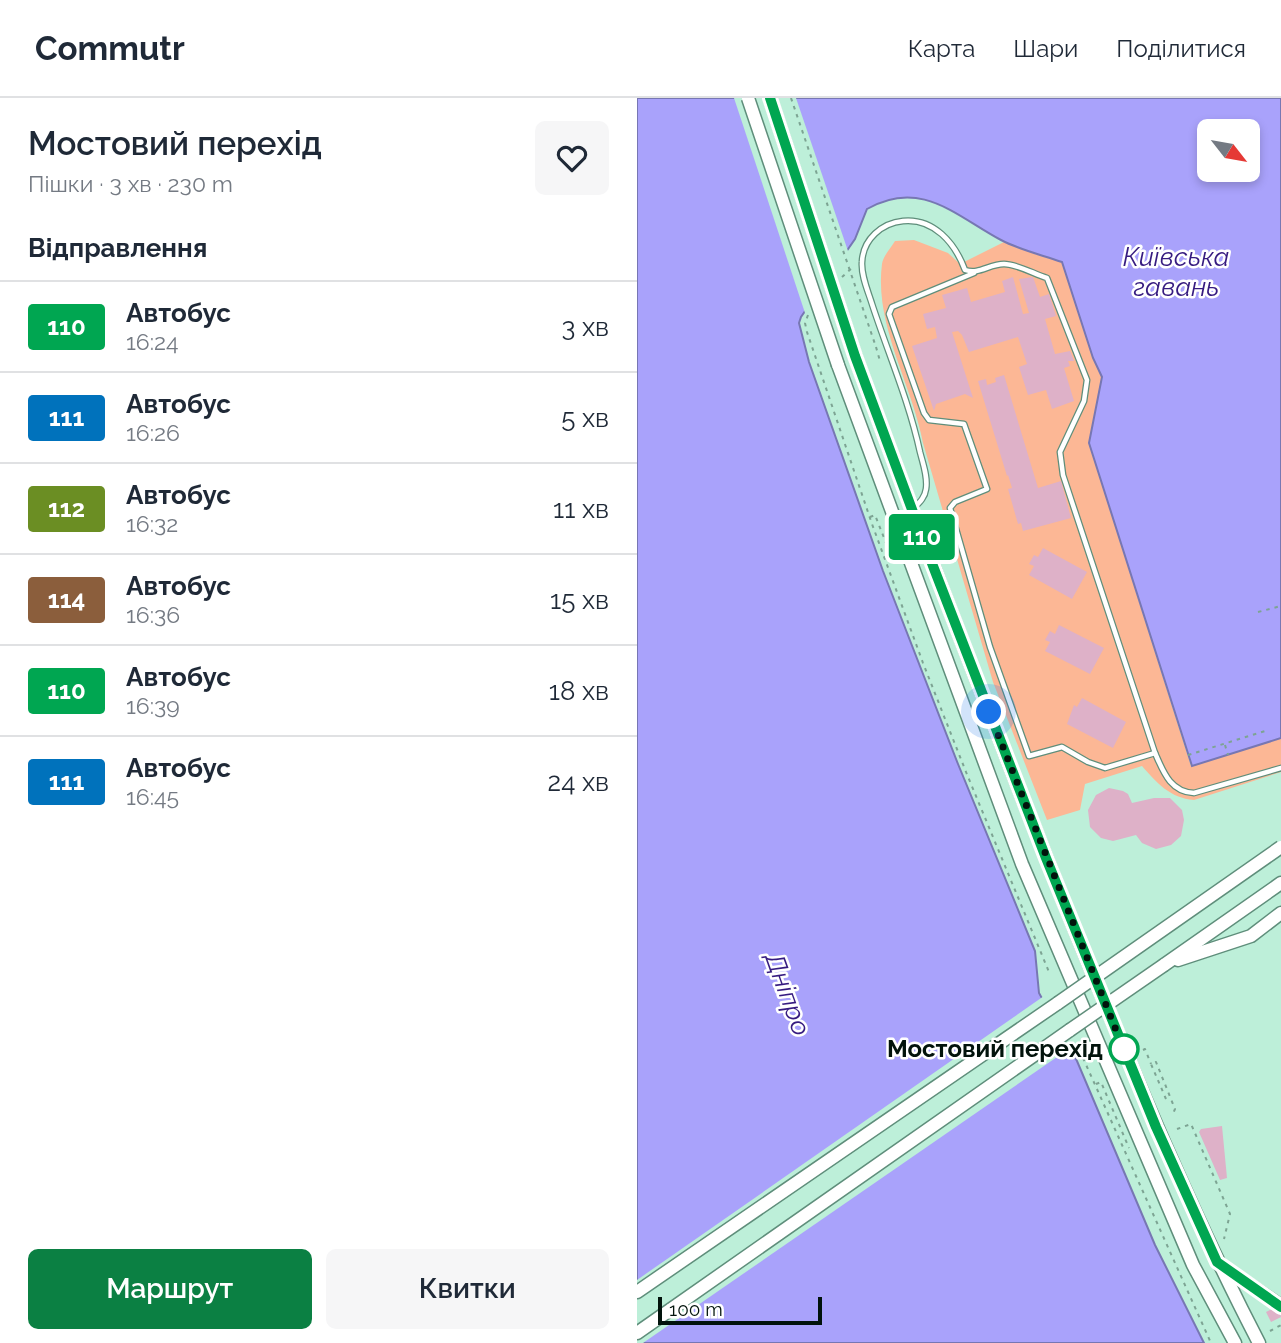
<!DOCTYPE html>
<html lang="uk">
<meta charset="utf-8">
<style>
:root{--surface:#fff;--page:#f6f6f7;--text:#1f2937;--muted:#747a83;--line:#e0e1e3;--accent:#0b8043}
body{margin:0;font-family:Raleway,sans-serif;background:var(--page);color:var(--text);height:100vh;display:flex;flex-direction:column;font-size:26px;white-space:nowrap}
*{box-sizing:border-box;margin:0}
p{font-size:23px;color:var(--muted)}
.icon{flex:none;width:38px;height:38px;fill:none;stroke:currentColor;stroke-width:2;stroke-linecap:round;stroke-linejoin:round}
.map{position:relative;flex:1;overflow:hidden}
.sheet{display:flex;flex-direction:column;background:var(--surface);width:637px}
.sheet>*{flex:none}
.badge{padding:0 14px;border-radius:5px;font-size:24px;line-height:46px}
.needle{width:46px;rotate:121deg}
.fabs{position:absolute;left:560px;top:21px;display:grid;gap:14px}
.fabs a{display:grid;place-items:center;width:63px;height:63px;border-radius:10px;background:var(--surface);box-shadow:0 4px 10px #0003;font-size:35px}
.scale{position:absolute;left:21px;bottom:18px;width:164px;box-sizing:border-box;padding-left:7px;border:4px solid #02130c;border-top:0;font-size:19px;line-height:24px;white-space:nowrap;color:#02130c;-webkit-text-stroke:5px #fff;paint-order:stroke}
.you{position:absolute;width:35px;height:35px;margin:-18px;border:5px solid #fff;border-radius:50%;background:#1a73e8;box-shadow:0 0 0 10px #1a73e833}
.map>.badge{position:absolute;translate:-50% -50%;box-shadow:0 0 0 4px #fff}
h2{padding:0 28px;font-size:26px;line-height:63px}
.round{display:grid;place-items:center;flex:none;width:74px;height:74px;border-radius:10px;background:var(--page)}
.overview{display:flex;align-items:center;justify-content:space-between;height:119px;padding:0 28px}
h1{font-size:33px;font-weight:600;line-height:52px}
.primary-button{display:flex;gap:14px;margin-top:auto;padding:14px 28px}
.primary-button a{flex:1;height:80px;border-radius:10px;background:var(--accent);color:#fff;font-size:28px;font-weight:600;line-height:80px;text-align:center}
.primary-button a+a{background:var(--page);color:var(--text)}
ul{padding:0;list-style:none}
li{display:flex;align-items:center;gap:21px;height:91px;padding:0 28px;border-top:2px solid var(--line)}
li div{flex:1}
li b{display:block;font-size:26px}
li em{font-style:normal}
li .badge{min-width:77px;font-weight:700;text-align:center}
header{display:flex;align-items:center;gap:42px;box-sizing:border-box;height:98px;padding:0 35px;background:var(--surface);border-bottom:2px solid var(--line)}
header strong{font-size:33px}
nav{display:flex;gap:38px;margin-inline-start:auto;font-size:24px}
main{display:flex;flex:1;min-height:0}
.map>svg:first-child{display:block}
.green{fill:#fcb795}
.water{fill:#a9a2fb;stroke:#7777b3;stroke-width:2;fill-rule:evenodd}
.pier{fill:#bdefd9}
.building{fill:#deb1c8}
.lines{fill:none;stroke-linecap:round;stroke-linejoin:round}
.service-casing{stroke:#5f8e7b;stroke-width:7}
.secondary-casing{stroke:#5f8e7b;stroke-width:15}
.path{stroke:#7da493;stroke-width:2;stroke-dasharray:3.5 5;stroke-linecap:butt}
.service{stroke:#fff;stroke-width:4.5}
.secondary{stroke:#fff;stroke-width:12}
.secondary-bridge-casing{stroke:#5f8e7b;stroke-width:15;stroke-linecap:butt}
.path-bridge{stroke:#7da493;stroke-width:2;stroke-dasharray:3.5 5;stroke-linecap:butt}
.secondary-bridge{stroke:#fff;stroke-width:12}
.line-casing{stroke:#fff;stroke-width:16}
.line{stroke:#00a651;stroke-width:10}
.walk{stroke:#02130c;stroke-width:7;stroke-dasharray:0 12.6}
.stop-dot{fill:#fff;stroke:#00a651;stroke-width:3.5}
.labels{text-anchor:middle;stroke-width:5;stroke-linejoin:round;paint-order:stroke}
.stop-label{font-size:24px;font-weight:bold;fill:#02130c;stroke:#fff;text-anchor:end}
.water-label{font-size:26px;font-style:italic;fill:#361b80;stroke:#fff}
</style>
<header>
<strong>Commutr</strong>
<nav><a>Карта</a><a>Шари</a><a>Поділитися</a></nav>
</header>
<main>
<section class="sheet">
<div class="overview"><div><h1>Мостовий перехід</h1><p>Пішки · 3 хв · 230 m</p></div><a class="round"><svg class="icon" aria-label="heart" viewBox="0 0 24 24"><path d="M12 20l-8-8c-3-5 5-10 8-4 3-6 11-1 8 4z"/></svg></a></div>
<h2>Відправлення</h2>
<ul>
<li><span class="badge" style="background:#00a651;color:#fff">110</span><div><b>Автобус</b><p>16:24</p></div><em>3 хв</em></li>
<li><span class="badge" style="background:#0072bc;color:#fff">111</span><div><b>Автобус</b><p>16:26</p></div><em>5 хв</em></li>
<li><span class="badge" style="background:#6b8e23;color:#fff">112</span><div><b>Автобус</b><p>16:32</p></div><em>11 хв</em></li>
<li><span class="badge" style="background:#8b5e3c;color:#fff">114</span><div><b>Автобус</b><p>16:36</p></div><em>15 хв</em></li>
<li><span class="badge" style="background:#00a651;color:#fff">110</span><div><b>Автобус</b><p>16:39</p></div><em>18 хв</em></li>
<li><span class="badge" style="background:#0072bc;color:#fff">111</span><div><b>Автобус</b><p>16:45</p></div><em>24 хв</em></li>
</ul>
<div class="primary-button"><a>Маршрут</a><a>Квитки</a></div>
</section>
<div class="map">
<svg width="644" height="1245" viewBox="0 0 644 1245">
<rect width="100%" height="100%" fill="#bdefd9"/>
<path class="green" d="M277 142 311 155 323 166 367 144 425 164 456 260 465 279 452 345 554 668 644 640V674L557 702C533 700 520 685 505 668L448 686 443 712 410 722 356 584 286 345C275 286 237 227 245 166 246 158 254 150 258 143Z"/>
<path class="water" d="M0 0H644V640L555 668 452 345 465 279 456 260 425 164C405 157 383 152 364 142 319 118 284 80 230 111L218 141 164 219 162 225 172 264 246 473 321 666 398 853 402 895 440 963 518 1147 567 1245H0ZM572 33H611V72H572Z"/>
<g class="pier">
<path d="M97 0H159L212 156 169 218Z"/>
<path d="M407 898 436 948 6 1245H0V1182Z"/>
</g>
<g class="building">
<path d="M376 179 386 216 392 215 382 181 396 179 403 199 412 196 419 218 408 221 418 256 433 253 437 263H431L433 268 427 270 437 303 415 311 409 292 391 297 382 269 390 266 381 239 332 254 325 237 321 233 315 234 336 300 328 296 299 306 297 313 275 248 300 240 298 229 290 231 286 216 309 210 305 197 330 190 334 204 368 194 365 183Z"/>
<path d="M367 277 401 390 424 383 434 420 386 433 384 425 381 426 371 391 375 390 371 377 370 378 341 283 349 281 350 287 359 284 358 280Z"/>
<path d="M406 450 450 474 435 501 392 477 397 468 392 466 397 457 401 459Z"/>
<path d="M422 527 467 550 453 576 408 553 413 544 408 542 413 533 418 536Z"/>
<path d="M445 600 489 624 476 650 430 626 437 607 440 609Z"/>
<path d="M472 690 486 693 491 696 495 705 517 700H533L545 712 547 722 544 738 534 747 519 751 505 745 499 737 476 743 464 740 453 729 451 712 459 697Z"/>
<path d="M585 1028 590 1080 583 1082 562 1034 564 1031Z"/>
<path d="M641 1208 644 1219 634 1224 629 1214Z"/>
</g>
<g class="lines">
<defs>
<g id="service">
<path d="M337 175 255 209 252 216 287 315 292 322 327 326 350 391 318 404 313 410 353 549 392 658 425 649 451 664 468 670 518 655"/>
<path d="M278 409C283 404 288 399 289 391 291 379 286 366 283 354 272 303 251 255 235 206 231 193 224 178 225 164 226 141 245 125 266 123 297 120 318 145 328 172 342 177 352 166 367 166 380 166 397 176 410 180L450 282 447 303 423 354 426 377 518 655C526 673 533 694 557 695L644 670"/>
</g>
<g id="secondary">
<path d="M218 258C291 456 366 654 445 849 500 983 555 1116 622 1245"/>
<path d="M201 267 385 766 556 1167 598 1245"/>
<path d="M541 862 614 838 644 815"/>
<path d="M527 867 644 785"/>
<path d="M583 1167 644 1208"/>
<path d="M0 1194 421 905"/>
<path d="M0 1235 433 932"/>
</g>
</defs>
<use href="#service" class="service-casing"/>
<use href="#secondary" class="secondary-casing"/>
<g class="path">
<path d="M205 179 216 169"/>
<path d="M171 217 168 225 170 234 235 426 286 565 329 674 412 874"/>
<path d="M239 249 243 263"/>
<path d="M233 419 238 417 251 450"/>
<path d="M621 514 644 508"/>
<path d="M588 647 591 657"/>
<path d="M551 657 628 633"/>
<path d="M506 952 508 951 514 966"/>
<path d="M446 960 574 1245"/>
<path d="M459 986 464 984 492 1050"/>
<path d="M529 1001 514 966 519 964 538 1011 535 1018"/>
<path d="M540 1031 554 1026 593 1116 587 1141"/>
<path d="M633 1233 644 1227"/>
</g>
<use href="#service" class="service"/>
<use href="#secondary" class="secondary"/>
<defs>
<g id="secondary-bridge">
<path d="M111 0 201 267"/>
<path d="M133 0 218 258"/>
<path d="M421 905 644 749"/>
<path d="M433 932 527 867"/>
</g>
</defs>
<use href="#secondary-bridge" class="secondary-bridge-casing"/>
<path class="path-bridge" d="M154 0 239 249"/>
<use href="#secondary-bridge" class="secondary-bridge"/>
</g>
<g class="lines">
<defs>
<path id="line" d="M133 0 218 258 296 468 409 760 519 1029 580 1164 644 1209"/>
</defs>
<use href="#line" class="line-casing"/>
<use href="#line" class="line"/>
<path class="walk" d="M352 614 489 957 487 951"/>
</g>
<circle class="stop-dot" cx="487" cy="951" r="14"/>
<g class="labels">
<g class="stop-label">
<text x="466" y="959">Мостовий перехід</text>
</g>
<g class="water-label">
<text x="539" y="168">Київська<tspan x="539" dy="30">гавань</tspan></text>
<text transform="translate(151 896) rotate(70)" y="9">Дніпро</text>
</g>
</g>
</svg>
<div class="fabs">
<a><svg class="needle" viewBox="-14 -14 28 28"><path d="M0-13l5 13h-10z" fill="#e53935"/><path d="M0 13l5-13h-10z" fill="#747a83"/></svg></a>
</div>
<div class="scale">100 m</div>
<div class="you" style="left:352px;top:614px"></div>
<b class="badge" style="left:285px;top:439px;background:#00a651;color:#fff">110</b>
</div>
</main>
